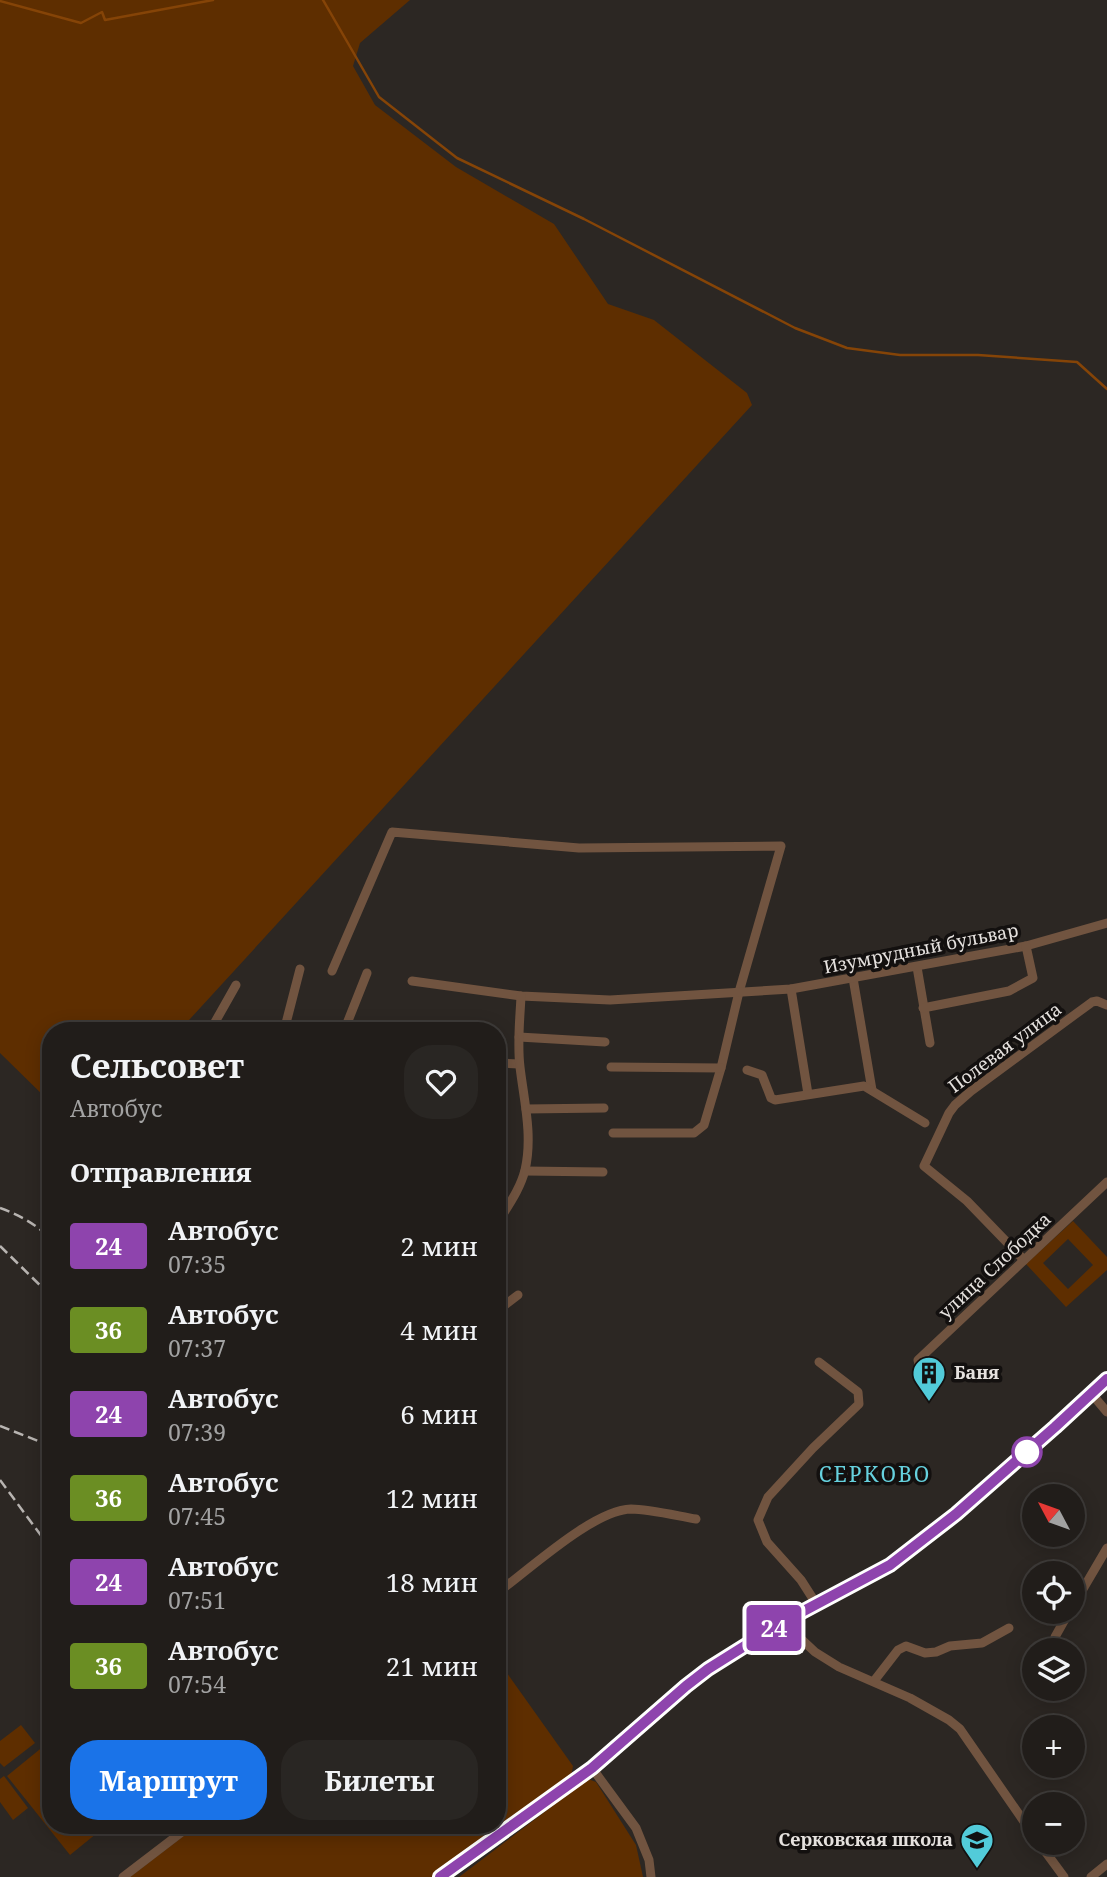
<!DOCTYPE html>
<html lang="ru">
<meta charset="utf-8">
<style>
:root{--surface:#211d1a;--page:#292623;--text:#f1f3f6;--muted:#a2a2a2;--line:#3e3b39;--accent:#1a73e8}
body{margin:0;font-family:"Noto Serif",serif;background:var(--page);color:var(--text);height:100vh;display:flex;flex-direction:column;font-size:26px;white-space:nowrap}
*{box-sizing:border-box;margin:0}
p{font-size:23px;color:var(--muted)}
.icon{flex:none;width:38px;height:38px;fill:none;stroke:currentColor;stroke-width:2;stroke-linecap:round;stroke-linejoin:round}
.map{position:relative;flex:1;overflow:hidden}
.panel{position:absolute;left:42px;top:1022px;width:464px;height:812px;display:flex;flex-direction:column;background:var(--surface);border-radius:28px;box-shadow:0 4px 18px #0003,0 0 0 2px var(--line)}
.panel>*{flex:none}
.badge{padding:0 14px;border-radius:5px;font-size:24px;line-height:46px}
.needle{width:46px;rotate:311deg}
.controls{position:absolute;left:1022px;top:1484px;display:grid;gap:14px}
.controls a{display:grid;place-items:center;width:63px;height:63px;border-radius:50%;background:var(--surface);box-shadow:0 4px 18px #0003,0 0 0 2px var(--line);font-size:35px}
.map>.badge{position:absolute;translate:-50% -50%;box-shadow:0 0 0 4px #fff}
h2{padding:0 28px;font-size:26px;line-height:63px}
.round{display:grid;place-items:center;flex:none;width:74px;height:74px;border-radius:28px;background:var(--page)}
.headline{display:flex;align-items:center;justify-content:space-between;height:119px;padding:0 28px}
h1{font-size:33px;font-weight:700;line-height:52px}
.button{display:flex;gap:14px;margin-top:auto;padding:14px 28px}
.button a{flex:1;height:80px;border-radius:28px;background:var(--accent);color:#fff;font-size:28px;font-weight:700;line-height:80px;text-align:center}
.button a+a{background:var(--page);color:var(--text)}
ul{padding:0;list-style:none}
li{display:flex;align-items:center;gap:21px;height:84px;padding:0 28px}
li div{flex:1}
li b{display:block;font-size:26px}
li em{font-style:normal}
li .badge{min-width:77px;font-weight:700;text-align:center}
.map>svg:first-child{display:block}
.green{fill:#5e2e00;fill-rule:evenodd}
.lines{fill:none;stroke-linecap:round;stroke-linejoin:round}
.stream{stroke:#854407;stroke-width:2.5}
.minor{stroke:#715440;stroke-width:9}
.major{stroke:#ba7f55;stroke-width:10}
.rail{stroke:#b8b4b1;stroke-width:2.5;stroke-dasharray:10 5;stroke-linecap:butt}
.line-casing{stroke:#fff;stroke-width:16}
.line{stroke:#8e44ad;stroke-width:10}
.stop-dot{fill:#fff;stroke:#8e44ad;stroke-width:3.5}
.labels{text-anchor:middle;stroke-width:7;stroke-linejoin:round;paint-order:stroke}
.street-label{font-size:18px;fill:#e5e1de;stroke:#13100f}
.poi-label{font-size:18px;font-weight:bold;fill:#e5e1de;stroke:#13100f;text-anchor:start}
.quarter-label{font-size:21px;letter-spacing:2px;fill:#66d1de;stroke:#13100f}
</style>
<div class="map">
<svg width="1107" height="1877" viewBox="0 0 1107 1877">
<rect width="100%" height="100%" fill="#2c2723"/>
<g class="green">
<path d="M0 0H410L360 43 353 66 375 105 456 167 554 224 608 304 654 320 747 393 752 405 179 1031H51V1103L0 1053Z"/>
<path d="M1073 1221 1107 1257V1270L1066 1307 1026 1264ZM1068 1239 1093 1265 1068 1289 1043 1263Z"/>
<path d="M497 1659 573 1766 570 1782 501 1829 434 1877H130L198 1825H497Z"/>
<path d="M21 1725 35 1743 4 1767 0 1763V1741Z"/>
<path d="M50 1741 51 1825H107L70 1855 7 1776Z"/>
<path d="M4 1776 28 1808 13 1820 0 1802V1779Z"/>
<path d="M588 1779 596 1782 636 1845 643 1877H459Z"/>
</g>
<g class="lines">
<g class="stream">
<path d="M323 0 379 97 457 158 584 219 795 328 847 348 900 355H978L1077 362 1107 389"/>
<path d="M0 1 81 23 102 12 105 20 213 0"/>
</g>
<g class="minor">
<path d="M917 967 930 1043"/>
<path d="M332 971 392 832 579 848 781 846 739 992 721 1068 704 1125 694 1133H613"/>
<path d="M853 978 872 1090"/>
<path d="M412 981 521 996 610 1000 791 989 1026 946 1107 923"/>
<path d="M791 989 808 1094"/>
<path d="M923 1008 1009 991 1033 978 1026 946"/>
<path d="M210 1031 236 985"/>
<path d="M284 1031 300 969"/>
<path d="M344 1031 367 973"/>
<path d="M519 1037 605 1042"/>
<path d="M497 1063 519 1064"/>
<path d="M611 1067 721 1068"/>
<path d="M747 1070 762 1075 771 1098 775 1100 864 1086 925 1123"/>
<path d="M526 1109 604 1108"/>
<path d="M525 1171 603 1172"/>
<path d="M497 1224C507 1207 520 1190 525 1170 533 1136 524 1101 520 1067 517 1043 520 1019 521 996"/>
<path d="M1024 1260 967 1201 924 1166 949 1113 955 1105 971 1091 1092 1002 1097 1001 1107 1005"/>
<path d="M497 1311 518 1295"/>
<path d="M927 1375 920 1369 918 1360 1107 1182"/>
<path d="M1091 1393 1107 1412"/>
<path d="M497 1593C529 1570 593 1510 631 1509 649 1509 678 1516 696 1519"/>
<path d="M817 1605 801 1580 767 1542 758 1520 768 1497 813 1448 859 1404 858 1392 819 1362"/>
<path d="M1073 1606 1107 1548"/>
<path d="M783 1622 815 1652 839 1667 910 1698 949 1720 960 1729 1034 1836"/>
<path d="M1055 1637 1069 1612"/>
<path d="M874 1681 898 1650 906 1646 925 1653 936 1652 950 1646 982 1643 1009 1628"/>
<path d="M592 1768 636 1828 649 1860 651 1877"/>
<path d="M1039 1843 1064 1877"/>
<path d="M123 1877 191 1825"/>
<path d="M1091 1877 1107 1864"/>
</g>
<path class="major" d="M440 1877 592 1768 686 1686 708 1669 783 1622 889 1565 956 1514 1055 1427 1107 1379"/>
<g class="rail">
<path d="M0 1208C19 1215 34 1223 49 1237"/>
<path d="M0 1246 51 1296"/>
<path d="M0 1426 51 1446"/>
<path d="M0 1480 51 1549"/>
</g>
</g>
<g class="lines">
<defs>
<path id="line" d="M440 1877 592 1768 686 1686 708 1669 783 1622 890 1565 956 1514 1055 1427 1107 1379"/>
</defs>
<use href="#line" class="line-casing"/>
<use href="#line" class="line"/>
</g>
<defs>
<symbol id="building-pin" viewBox="-11 -11 22 30"><path d="M0 17L-7.5 6A9.5 9.5 0 1 1 7.5 6Z" fill="#52cbd9" stroke="#13100f"/><path d="M-4-6H4V6H1V3H-1V6H-4ZM-2.5-4.3h1.7v1.8h-1.7ZM.8-4.3h1.7v1.8H.8ZM-2.5-1h1.7V.8h-1.7ZM.8-1h1.7V.8H.8Z" fill="#111"/></symbol>
<symbol id="school-pin" viewBox="-11 -11 22 30"><path d="M0 17L-7.5 6A9.5 9.5 0 1 1 7.5 6Z" fill="#52cbd9" stroke="#13100f"/><path d="M0-5L7-2L0 1L-7-2ZM-4 1L0 2.5L4 1V4Q0 6-4 4Z" fill="#111"/></symbol>
</defs>
<g fill-rule="evenodd">
<use href="#building-pin" x="910" y="1354" width="38" height="52"/>
<use href="#school-pin" x="958" y="1821" width="38" height="52"/>
</g>
<circle class="stop-dot" cx="1027" cy="1452" r="14"/>
<g class="labels">
<g class="street-label">
<text transform="translate(921 949) rotate(-11)" y="6">Изумрудный бульвар</text>
<text transform="translate(1005 1048) rotate(-37)" y="6">Полевая улица</text>
<text transform="translate(995 1266) rotate(-43)" y="6">улица Слободка</text>
</g>
<g class="poi-label">
<text x="954" y="1379">Баня</text>
<text x="953" y="1846" text-anchor="end">Серковская школа</text>
</g>
<g class="quarter-label">
<text x="875" y="1482">СЕРКОВО</text>
</g>
</g>
</svg>
<div class="controls">
<a><svg class="needle" viewBox="-14 -14 28 28"><path d="M0-13l5 13h-10z" fill="#e53935"/><path d="M0 13l5-13h-10z" fill="#a2a2a2"/></svg></a>
<a><svg class="icon" aria-label="locate" viewBox="0 0 24 24"><circle cx="12" cy="12" r="6"/><path d="M12 2v4M12 18v4M2 12h4M18 12h4"/></svg></a>
<a><svg class="icon" aria-label="layers" viewBox="0 0 24 24"><path d="M12 4l9 5-9 5-9-5zM3 14l9 5 9-5"/></svg></a>
<a>+</a>
<a>−</a>
</div>
<b class="badge" style="left:774px;top:1628px;background:#8e44ad;color:#fff">24</b>
<section class="panel">
<div class="headline"><div><h1>Сельсовет</h1><p>Автобус</p></div><a class="round"><svg class="icon" aria-label="heart" viewBox="0 0 24 24"><path d="M12 20l-8-8c-3-5 5-10 8-4 3-6 11-1 8 4z"/></svg></a></div>
<h2>Отправления</h2>
<ul>
<li><span class="badge" style="background:#8e44ad;color:#fff">24</span><div><b>Автобус</b><p>07:35</p></div><em>2 мин</em></li>
<li><span class="badge" style="background:#6b8e23;color:#fff">36</span><div><b>Автобус</b><p>07:37</p></div><em>4 мин</em></li>
<li><span class="badge" style="background:#8e44ad;color:#fff">24</span><div><b>Автобус</b><p>07:39</p></div><em>6 мин</em></li>
<li><span class="badge" style="background:#6b8e23;color:#fff">36</span><div><b>Автобус</b><p>07:45</p></div><em>12 мин</em></li>
<li><span class="badge" style="background:#8e44ad;color:#fff">24</span><div><b>Автобус</b><p>07:51</p></div><em>18 мин</em></li>
<li><span class="badge" style="background:#6b8e23;color:#fff">36</span><div><b>Автобус</b><p>07:54</p></div><em>21 мин</em></li>
</ul>
<div class="button"><a>Маршрут</a><a>Билеты</a></div>
</section>
</div>
